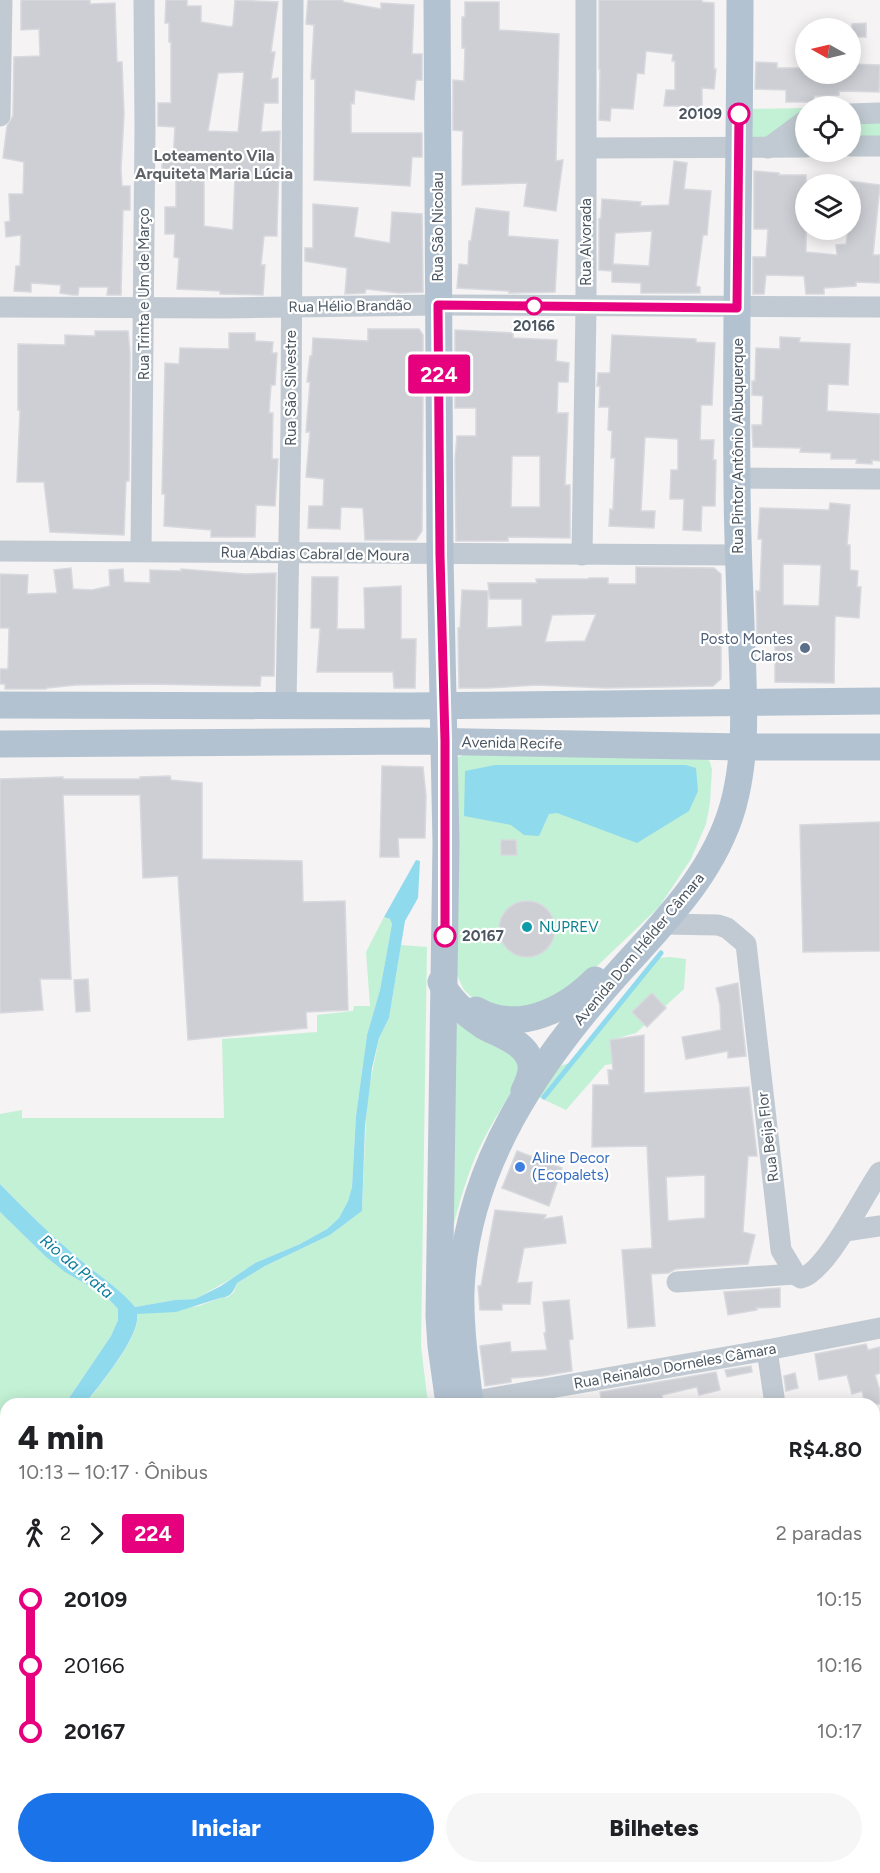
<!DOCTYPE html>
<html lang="pt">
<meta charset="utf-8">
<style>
:root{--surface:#fff;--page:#f6f6f6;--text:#202124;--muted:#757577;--accent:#1a73e8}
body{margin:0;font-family:Figtree,sans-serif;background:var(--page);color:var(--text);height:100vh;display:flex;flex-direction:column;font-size:22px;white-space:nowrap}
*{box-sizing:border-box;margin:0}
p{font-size:20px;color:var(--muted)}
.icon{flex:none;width:33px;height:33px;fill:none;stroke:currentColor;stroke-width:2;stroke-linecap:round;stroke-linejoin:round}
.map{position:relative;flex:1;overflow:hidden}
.panel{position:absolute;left:0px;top:1398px;width:880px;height:476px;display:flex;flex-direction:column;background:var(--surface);border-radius:18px 18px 0 0;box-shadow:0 3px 15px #0003}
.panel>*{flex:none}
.badge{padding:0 12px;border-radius:4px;font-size:21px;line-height:39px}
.needle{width:39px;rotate:278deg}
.fabs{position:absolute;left:795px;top:18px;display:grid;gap:12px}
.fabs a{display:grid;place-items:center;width:66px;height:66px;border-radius:50%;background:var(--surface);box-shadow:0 3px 15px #0003;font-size:30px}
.map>.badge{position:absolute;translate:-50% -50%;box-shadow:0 0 0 3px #fff}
.legs{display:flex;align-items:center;gap:9px;height:66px;padding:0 18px;font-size:20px}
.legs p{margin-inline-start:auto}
.headline{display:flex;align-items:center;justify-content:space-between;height:102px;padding:0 18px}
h1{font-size:33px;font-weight:800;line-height:45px}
.primary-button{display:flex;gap:12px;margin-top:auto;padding:12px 18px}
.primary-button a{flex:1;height:69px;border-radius:36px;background:var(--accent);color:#fff;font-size:24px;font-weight:800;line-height:69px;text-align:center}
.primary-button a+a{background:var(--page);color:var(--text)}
ul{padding:0 18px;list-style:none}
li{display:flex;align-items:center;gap:21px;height:66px;font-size:22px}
li i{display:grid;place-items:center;width:9px;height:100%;margin:0 8px;background:currentColor}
li i::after{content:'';width:15px;height:15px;margin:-8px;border:4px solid;border-radius:50%;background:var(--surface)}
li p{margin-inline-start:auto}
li:first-child i{background:linear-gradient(#0000 50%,currentColor 0)}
li:last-child i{background:linear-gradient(currentColor 50%,#0000 0)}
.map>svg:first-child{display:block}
.green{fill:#c3f1d5}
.water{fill:#90daee}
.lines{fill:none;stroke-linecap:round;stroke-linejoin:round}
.stream{stroke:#90daee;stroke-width:5}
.building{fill:#cdcfd5;stroke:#d7d9de;stroke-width:1.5;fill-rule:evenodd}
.minor{stroke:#c1cad2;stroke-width:21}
.major{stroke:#b3c2d1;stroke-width:27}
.line-1-casing{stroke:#fff;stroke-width:14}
.line-1{stroke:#e6007e;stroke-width:9}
.stop-1-dot{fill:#fff;stroke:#e6007e;stroke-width:3}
.service-dot{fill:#5c6f8a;stroke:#fff;stroke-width:2}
.culture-dot{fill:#0f9aa8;stroke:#fff;stroke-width:2}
.shop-dot{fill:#3f7fe0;stroke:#fff;stroke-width:2}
.labels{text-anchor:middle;stroke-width:4.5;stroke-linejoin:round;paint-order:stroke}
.stop-label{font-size:15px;font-weight:bold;fill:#4a5661;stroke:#fff;text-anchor:end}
.street-label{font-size:15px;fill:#4a5661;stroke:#fff}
.service-label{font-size:15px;fill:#4e5e75;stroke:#fff;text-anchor:end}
.culture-label{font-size:15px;fill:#0d838f;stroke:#fff;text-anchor:start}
.shop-label{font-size:15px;fill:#366cbe;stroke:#fff;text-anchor:start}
.neighbourhood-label{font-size:16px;font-weight:bold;fill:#5f6368;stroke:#fff}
.water-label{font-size:16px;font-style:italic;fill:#0c7c9b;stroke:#fff}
</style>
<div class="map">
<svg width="880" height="1873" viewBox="0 0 880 1873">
<rect width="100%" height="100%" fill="#f5f3f3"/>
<g class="green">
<path d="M805 108V112L758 146 743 145 744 109Z"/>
<path d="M850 120H880V144H851Z"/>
<path d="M465 754 706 757 710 762 712 769 710 803 706 824 691 859 659 907 572 990 529 1013 478 1003 464 990 456 973 454 759Z"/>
<path d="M384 917 390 919 392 924 380 990 367 1035 356 1116 352 1187 348 1201 339 1218 327 1229 300 1244 255 1263 231 1279 195 1299 175 1300 135 1307C119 1288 98 1275 78 1258 51 1235 25 1210 0 1184V1114L22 1110V1118H224L222 1039 317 1032V1015L353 1011 354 1006H370L366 952Z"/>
<path d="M401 945 427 947 421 1346 428 1404H85C99 1386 142 1335 137 1314L199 1306 220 1298 228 1297 234 1292 237 1283 265 1266 330 1235 362 1211 367 1099 379 1038 389 1018Z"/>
<path d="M669 957 686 959 684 989 636 1033 610 1040 612 1064 605 1065 566 1110 534 1095 552 1069 569 1063 653 959Z"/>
<path d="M448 1005 500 1039 525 1072C505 1102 485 1132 472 1165 460 1197 452 1230 444 1264Z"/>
<path d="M0 1212 45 1256 105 1295 118 1309V1320L111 1336 65 1404H6V1868H190L191 1873H0Z"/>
<path d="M220 1868H490L491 1873H220Z"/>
</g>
<g class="water">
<path d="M495 765H686L696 768 698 791 689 811 637 843 557 813 549 814 539 836 524 835 511 825 464 816 465 771Z"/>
<path d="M416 860 420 861 418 898 405 921 389 1018 379 1038 372 1068 365 1126 362 1211 330 1235 265 1266 237 1283C233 1292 231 1297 220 1298L176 1312 137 1314C141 1336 99 1385 85 1404H65L111 1336 118 1320V1309L105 1295 65 1272 45 1256 0 1212V1184C25 1210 51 1235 78 1258 98 1275 119 1288 135 1307L175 1300 195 1299 221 1286 255 1263 300 1244 327 1229 339 1218 348 1201 352 1187 356 1116 367 1035 380 990 392 924 390 919 384 917Z"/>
</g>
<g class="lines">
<path class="stream" d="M544 1097 661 953"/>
</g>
<g class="building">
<path d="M21 0H90V4L115 3 117 62H122L124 115 121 169 122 186H130V210H123L121 295H107L108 287H79L78 295H73L60 293 61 285 31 283V292L14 291 16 266H20L21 235 6 237 5 222 10 221 9 194H23L24 162 3 158 7 126 13 116 14 57 40 56 39 29 21 30Z"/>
<path d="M166 0H187V6H201V22L231 27 233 25 235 0 278 2 271 52H275L271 79 278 78V103H264L261 132 280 131 277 228V236H264L261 265H265L263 295 220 294V291L177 289 179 258 174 257 175 234H165V207H176V179H162V160H173L175 127 158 126V103H171V42H169V23H165ZM244 72 238 132 208 131 218 73ZM207 173 235 174 233 230 204 226V179H207Z"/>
<path d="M308 0H343V2L381 9V3L414 5 412 54H422V80H416L414 100 355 90 354 104 351 103V133H422V157H412L410 186 314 180 315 79H311L314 25 306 24Z"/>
<path d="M599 0H702V2L714 3V69H716L714 89 702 88V114L682 113 683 106H664L666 90H675V61H672L673 54 646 51 644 74 637 73 633 109 611 108 610 121 599 120 600 69H599Z"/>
<path d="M465 2H499V30L559 34 556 161 563 160 556 211 524 206 527 183 462 185 463 131 453 130V80L464 81 465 48H462V17H465Z"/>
<path d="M866 23V37H852V24Z"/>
<path d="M756 62 777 63V68H806V74H850V64L880 65 879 92 839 91V95L814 96V102H786V90L755 89Z"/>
<path d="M674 161 687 163 684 189 711 191 707 235H703L696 286 700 287V293H641V283L612 282V271L599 270V219L601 218 602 199 641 202 640 206 669 205ZM652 231 649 266 613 264 615 233Z"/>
<path d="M754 171 779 173V175H806V252L837 255 836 245 846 244 848 230H850V181L880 185 873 255H880V283L856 282V286L824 288V294H806L804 276 766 275 764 294H753V257H766L768 229H754Z"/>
<path d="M313 204 358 208 354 237 390 243 392 212 422 214 423 292 399 293 366 289 365 293 345 294 347 268 305 261V248H313Z"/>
<path d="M476 208 509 212 508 236 558 240 555 292 509 293V291L457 288 459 264 468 265 469 241H471Z"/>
<path d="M368 329H419L423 335V375L421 391H423L422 531 416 540H365L363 508 341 507 340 529 308 528 309 506H323L324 479 306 477 310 432H306L310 382H307L310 356H312L313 338 368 341Z"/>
<path d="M455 330 513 333V338L557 340 556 361 569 363 568 382H558L557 413H568L565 485H570V538L508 537V541H456L455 459 457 436H476V408H455ZM512 456H540V507H511Z"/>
<path d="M95 331H128L130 353 129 481H126L124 535 50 532 44 482H17L20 410H18V344L65 345V335L95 336Z"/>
<path d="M229 333H255V341L273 342 272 353H277L275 385H271L269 413H273L272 459H278L275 506 256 505 255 537H211V530L164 526 165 494H162L165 363 179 364 180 348 229 349Z"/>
<path d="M612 335 696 339V342L715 343 712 405H701L700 440H714L713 460H716L715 506H702L701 531 683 530 684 499H670L671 470H678V439L645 437 641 511H655L654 528 609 526 610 509 613 510 615 458H611L612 431 608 430 609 407H599L600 386H597L598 373H610Z"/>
<path d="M780 337 800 338 799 342 850 344 848 385 828 384 827 411 880 414V461L872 460V464L856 463 857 459H831V453L800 452 801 448 753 447 752 425H762L763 396 752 395V381H755L756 348 780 349Z"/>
<path d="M830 503 850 505 847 545H850V570L858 571 857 587H861L859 618 835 616 834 683 775 682V635H757L756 591H760L762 539H758L760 508 829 510ZM783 564 821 565 819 606 783 605Z"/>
<path d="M636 567 714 568 721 574V679L713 686 606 688 537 685 488 688H459L458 628H460L462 590 488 591 487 628 522 626V599H490L488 583H537L536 579H589V578H608V584H636ZM596 614 585 641 545 642 552 615Z"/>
<path d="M71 568 73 589 92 590 110 586 109 570 123 569 124 582 150 583V570L181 571V569L245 574 276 573 274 676H261L260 686 145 684 76 685 47 688 46 689H5V684H0V669H8L9 628H0V574L28 575 27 594 57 593 54 570Z"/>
<path d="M312 577H338L337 629H365L364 588 401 586V639H416L415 688H394L393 672H317L320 628H311Z"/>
<path d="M382 766 423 767 426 796 425 838H398L399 857H380Z"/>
<path d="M170 776 171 780 202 783V859L302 861 303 902 345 901 348 1010 306 1012 307 1028 188 1040 178 876 143 878 140 795H63L71 979H40L43 1010 0 1013V779L63 777V779H140V777Z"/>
<path d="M880 822V951L803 952 800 825Z"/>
<path d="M501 840H516L517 855H501Z"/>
<circle cx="527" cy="929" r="28"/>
<path d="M88 979 90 1011 76 1012 74 980Z"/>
<path d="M738 983 746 1056 728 1058V1051L686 1059 682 1037 721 1030 720 1005 716 988Z"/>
<path d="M652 993 666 1008 647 1027 632 1012Z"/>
<path d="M644 1035V1093L749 1087 757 1156H748L743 1232 755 1235 748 1264 676 1269 668 1273 651 1274 655 1326 628 1328 622 1250 652 1248 647 1146 592 1147 593 1085H609L608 1070H613L610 1040ZM705 1175V1218L668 1221 666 1177Z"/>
<path d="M517 1151 562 1168 549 1206 502 1188Z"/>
<path d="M495 1210 546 1215 544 1219 562 1216 566 1243 524 1248 517 1283 532 1282 530 1304H502V1310H480L478 1286H481Z"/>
<path d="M780 1288V1307L756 1308 757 1310 728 1315 724 1292Z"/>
<path d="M569 1300 573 1339 569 1340 572 1371 543 1376 511 1378V1382L485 1386 480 1346 510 1342 511 1352 547 1350 544 1333 546 1332 543 1302Z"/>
<path d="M866 1344 868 1350 880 1347V1373L875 1375 880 1391V1404H865L862 1391 852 1394 847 1375 819 1380 815 1354Z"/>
<path d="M751 1366 752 1372 727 1377 725 1370Z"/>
<path d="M716 1372 720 1390 699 1395 697 1387 662 1395 663 1404H602L600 1392Z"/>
<path d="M795 1373 798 1388 786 1391 784 1376Z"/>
</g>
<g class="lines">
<g class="minor">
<path d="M850 114 880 113"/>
<path d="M0 116 2 0"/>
<path d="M850 146H880"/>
<path d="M587 148 806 147"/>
<path d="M768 148 806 120"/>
<path d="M0 307 226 308 438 305 880 307"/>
<path d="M737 478 880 479"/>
<path d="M0 551 738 555"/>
<path d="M141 551 145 127 144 0"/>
<path d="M582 555 586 307V0"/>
<path d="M286 704 291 425 293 0"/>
<path d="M663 924 718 925 727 928 746 944 781 1250 796 1275 801 1278C826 1273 864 1194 880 1172"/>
<path d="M845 1231 880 1226"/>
<path d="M677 1282 795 1274"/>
<path d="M767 1350 775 1404"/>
<path d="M470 1402 767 1350 880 1328"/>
<path d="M874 1454 880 1452"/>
<path d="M874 1589 880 1606"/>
<path d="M874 1625 880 1627"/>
<path d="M532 1868 605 1870 624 1873"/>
<path d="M805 1873V1868"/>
</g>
<g class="major">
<path d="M437 0 440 555 446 843 439 1316 441 1346 449 1404"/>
<path d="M0 705 409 706 880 701"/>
<path d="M0 744 419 741 743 747H880"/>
<path d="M441 982C449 1000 466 1014 482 1025 499 1035 528 1042 531 1065 532 1074 528 1083 524 1091"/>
<path d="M476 1010C518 1034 565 1010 595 980"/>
<path d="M470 1404C466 1367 460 1330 461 1292 465 1167 539 1061 620 971 665 921 714 873 733 806 747 755 744 703 742 650 740 593 737 536 737 479 735 319 740 159 740 0"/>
<path d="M508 1868 509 1873"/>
<path d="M530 1868 531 1873"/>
</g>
</g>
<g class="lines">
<defs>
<path id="line-1" d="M445 936V741L440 555 438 305 737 308 739 114"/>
</defs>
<use href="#line-1" class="line-1-casing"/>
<use href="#line-1" class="line-1"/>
</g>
<g class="stop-1-dot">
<circle cx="739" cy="114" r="10"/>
<circle cx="534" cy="306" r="8"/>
<circle cx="445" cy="936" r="10"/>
</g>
<circle class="service-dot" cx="805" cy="648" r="6"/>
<circle class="culture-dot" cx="527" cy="927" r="6"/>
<circle class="shop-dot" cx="520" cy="1167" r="6"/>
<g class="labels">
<g class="stop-label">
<text x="722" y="119">20109</text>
<text x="534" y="331" text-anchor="middle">20166</text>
<text x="462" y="941" text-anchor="start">20167</text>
</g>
<g class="street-label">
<text transform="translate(438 227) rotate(-90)" y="5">Rua São Nicolau</text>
<text transform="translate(586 242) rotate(-90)" y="5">Rua Alvorada</text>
<text transform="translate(144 294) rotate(-90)" y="5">Rua Trinta e Um de Março</text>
<text transform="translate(350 306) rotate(-1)" y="5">Rua Hélio Brandão</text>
<text transform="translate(291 388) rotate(-90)" y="5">Rua São Silvestre</text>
<text transform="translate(738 446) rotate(-90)" y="5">Rua Pintor Antônio Albuquerque</text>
<text transform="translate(315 554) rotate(1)" y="5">Rua Abdias Cabral de Moura</text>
<text transform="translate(512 743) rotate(1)" y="5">Avenida Recife</text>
<text transform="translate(639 949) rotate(-50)" y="5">Avenida Dom Hélder Câmara</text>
<text transform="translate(768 1137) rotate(-97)" y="5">Rua Beija Flor</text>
<text transform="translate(675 1366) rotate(-10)" y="5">Rua Reinaldo Dorneles Câmara</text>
</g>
<g class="service-label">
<text x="793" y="644">Posto Montes<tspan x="793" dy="17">Claros</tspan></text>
</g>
<g class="culture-label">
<text x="539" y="932">NUPREV</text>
</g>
<g class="shop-label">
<text x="532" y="1163">Aline Decor<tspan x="532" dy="17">(Ecopalets)</tspan></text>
</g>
<g class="neighbourhood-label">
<text x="214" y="161">Loteamento Vila<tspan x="214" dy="18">Arquiteta Maria Lúcia</tspan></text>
</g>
<g class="water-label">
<text transform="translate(77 1266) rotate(40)" y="6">Rio da Prata</text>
</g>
</g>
</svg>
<div class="fabs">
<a><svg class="needle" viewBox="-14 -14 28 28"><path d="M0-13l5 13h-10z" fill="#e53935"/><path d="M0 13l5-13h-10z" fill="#757577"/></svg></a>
<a><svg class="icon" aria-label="locate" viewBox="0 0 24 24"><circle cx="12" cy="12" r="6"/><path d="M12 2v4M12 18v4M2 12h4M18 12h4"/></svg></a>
<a><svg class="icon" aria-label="layers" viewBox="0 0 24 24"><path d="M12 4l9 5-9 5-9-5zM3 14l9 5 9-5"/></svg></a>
</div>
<b class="badge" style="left:439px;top:374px;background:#e6007e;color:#fff">224</b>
<section class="panel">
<div class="headline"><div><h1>4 min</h1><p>10:13 – 10:17 · Ônibus</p></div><b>R$4.80</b></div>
<div class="legs"><svg class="icon" aria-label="walk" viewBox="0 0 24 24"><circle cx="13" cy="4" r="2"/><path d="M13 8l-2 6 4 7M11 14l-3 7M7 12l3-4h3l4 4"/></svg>2<svg class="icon" aria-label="forward" viewBox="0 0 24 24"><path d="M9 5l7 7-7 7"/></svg><b class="badge" style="background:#e6007e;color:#fff">224</b><p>2 paradas</p></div>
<ul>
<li><i style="color:#e6007e"></i><b>20109</b><p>10:15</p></li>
<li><i style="color:#e6007e"></i><span>20166</span><p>10:16</p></li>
<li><i style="color:#e6007e"></i><b>20167</b><p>10:17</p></li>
</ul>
<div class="primary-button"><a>Iniciar</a><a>Bilhetes</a></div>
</section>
</div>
